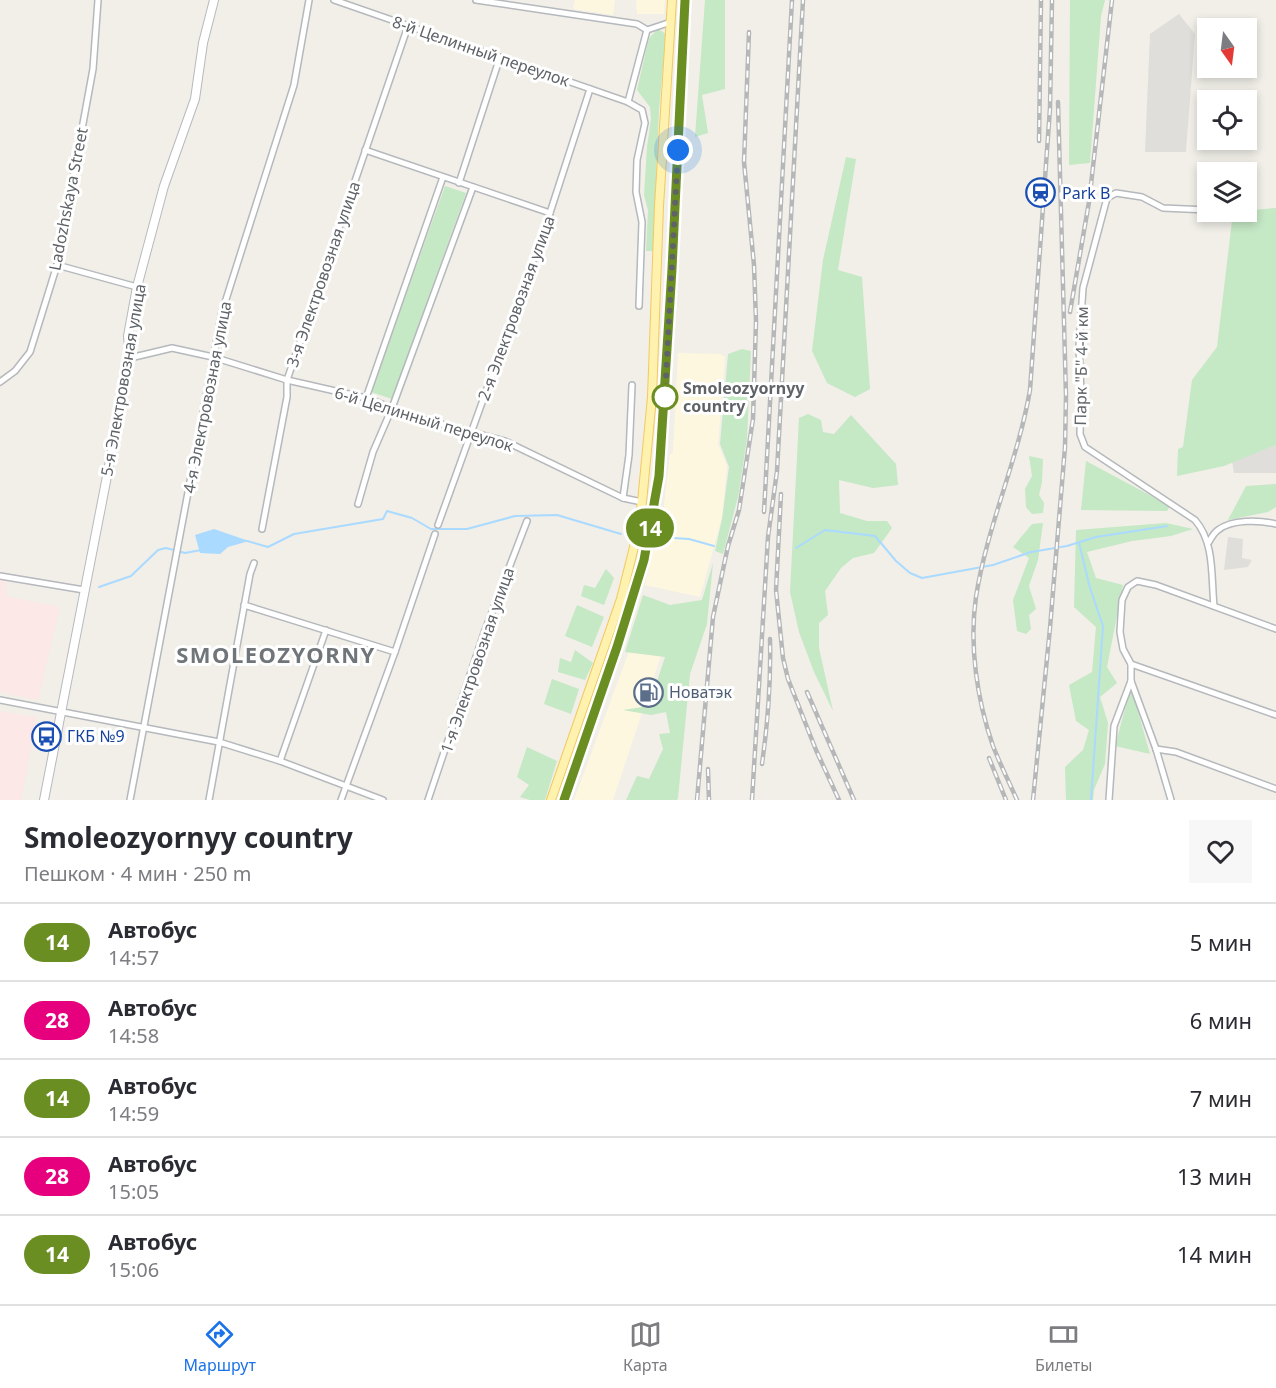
<!DOCTYPE html>
<html lang="ru">
<meta charset="utf-8">
<style>
:root{--surface:#fff;--page:#f7f7f7;--text:#2b2b33;--muted:#7c7c81;--line:#e1e1e2;--accent:#1a73e8}
body{margin:0;font-family:"Noto Sans",sans-serif;background:var(--page);color:var(--text);height:100vh;display:flex;flex-direction:column;font-size:22px;white-space:nowrap}
*{box-sizing:border-box;margin:0}
p{font-size:20px;color:var(--muted)}
.icon{flex:none;width:33px;height:33px;fill:none;stroke:currentColor;stroke-width:2;stroke-linecap:round;stroke-linejoin:round}
.map{position:relative;height:800px;overflow:hidden}
.drawer{display:flex;flex-direction:column;background:var(--surface);flex:1}
.drawer>*{flex:none}
.badge{padding:0 12px;border-radius:20px;font-size:21px;line-height:39px}
.needle{width:39px;rotate:166deg}
.buttons{position:absolute;left:1197px;top:18px;display:grid;gap:12px}
.buttons a{display:grid;place-items:center;width:60px;height:60px;border-radius:0px;background:var(--surface);box-shadow:0 3px 9px #0003;font-size:30px}
.you{position:absolute;width:30px;height:30px;margin:-15px;border:4px solid #fff;border-radius:50%;background:#1a73e8;box-shadow:0 0 0 9px #1a73e833}
.map>.badge{position:absolute;translate:-50% -50%;box-shadow:0 0 0 3px #fff}
.round{display:grid;place-items:center;flex:none;width:63px;height:63px;border-radius:0px;background:var(--page)}
.head{display:flex;align-items:center;justify-content:space-between;height:102px;padding:0 24px}
h1{font-size:28px;font-weight:700;line-height:45px}
ul{padding:0;list-style:none}
li{display:flex;align-items:center;gap:18px;height:78px;padding:0 24px;border-top:2px solid var(--line)}
li div{flex:1}
li b{display:block;font-size:22px}
li em{font-style:normal}
li .badge{min-width:66px;font-weight:700;text-align:center}
.tab-bar{display:flex;justify-content:space-around;align-items:center;height:84px;border-top:2px solid var(--line);background:var(--surface);font-size:16px;color:var(--muted)}
.tab-bar a{display:grid;justify-items:center;gap:3px}
.tab-bar .on{color:var(--accent)}
.map>svg:first-child{display:block}
.commercial{fill:#fef7e0}
.industrial{fill:#e0deda}
.medical{fill:#fce8e6}
.green{fill:#c5e8c5}
.water{fill:#aadaff}
.lines{fill:none;stroke-linecap:round;stroke-linejoin:round}
.stream{stroke:#aadaff;stroke-width:2}
.street-casing{stroke:#b5b8bc;stroke-width:8}
.secondary-casing{stroke:#b6babf;stroke-width:10}
.primary-casing{stroke:#f2c960;stroke-width:10}
.street{stroke:#fff;stroke-width:5}
.secondary{stroke:#fff;stroke-width:8}
.primary{stroke:#fff2af;stroke-width:8}
.rail-casing{stroke:#b6b7b8;stroke-width:4.5}
.rail{stroke:#fff;stroke-width:2;stroke-dasharray:7;stroke-linecap:butt}
.line-casing{stroke:#fff;stroke-width:14}
.line{stroke:#6b8e23;stroke-width:9}
.walk{stroke:#5f6368;stroke-width:6;stroke-dasharray:0 10.8}
.stop-dot{fill:#fff;stroke:#6b8e23;stroke-width:3}
.labels{text-anchor:middle;stroke-width:6;stroke-linejoin:round;paint-order:stroke}
.street-label{font-size:16px;fill:#5f6368;stroke:#fff}
.transit-label{font-size:16px;fill:#164399;stroke:#fff;text-anchor:start}
.stop-label{font-size:16px;font-weight:bold;fill:#5f6368;stroke:#fff;text-anchor:start}
.service-label{font-size:16px;fill:#4e5e75;stroke:#fff;text-anchor:start}
.district-label{font-size:22px;font-weight:bold;letter-spacing:1.5px;fill:#70757a;stroke:#fff}
</style>
<div class="map">
<svg width="1276" height="800" viewBox="0 0 1276 800">
<rect width="100%" height="100%" fill="#f1efe8"/>
<g class="commercial">
<path d="M575 0H615L613 15 573 9Z"/>
<path d="M636 0H665L664 14H637Z"/>
<path d="M678 353 720 354 725 357 718 444 727 466 722 517 700 597 645 585 657 530 661 529 670 454 673 453Z"/>
<path d="M634 638 664 647 613 800H574Z"/>
</g>
<g class="industrial">
<path d="M1179 14 1195 34 1186 152H1145L1150 34Z"/>
<path d="M1276 445V473H1234L1232 461Z"/>
<path d="M1228 537 1243 539 1242 558 1252 560 1248 567 1224 570Z"/>
</g>
<g class="medical">
<path d="M0 579 7 580 6 596 60 607 38 700 0 692Z"/>
<path d="M0 711 37 717 21 800H0Z"/>
</g>
<g class="green">
<path d="M705 0H725V89L702 95 708 133 695 137Z"/>
<path d="M1070 0H1105L1101 16 1090 163 1069 165Z"/>
<path d="M658 29 666 34 659 110 653 251H646L648 210 644 195 647 147 651 119 650 107 637 90 649 38Z"/>
<path d="M846 157 856 159 838 270 862 277 870 389 855 397 827 383 812 351 823 260Z"/>
<path d="M445 186 466 193 392 399 371 392Z"/>
<path d="M1276 208V445L1224 466 1177 476 1178 449 1183 447 1192 380 1217 347 1233 212Z"/>
<path d="M742 349 751 351 747 439 738 497 723 554 715 551 722 519 729 467 720 444 728 354Z"/>
<path d="M808 414 821 420 823 432 834 434 851 415 896 464 898 485 873 488 839 480 840 513 867 521H887L892 528 874 553 853 558 841 568 825 591 828 615 819 623V648L833 711 814 672 799 632 790 592 799 418Z"/>
<path d="M1029 456 1043 459 1042 482 1039 495 1044 503 1043 513 1032 514 1026 507 1025 489 1032 476Z"/>
<path d="M1086 461 1170 506 1167 511 1081 510Z"/>
<path d="M1276 484V507L1268 512 1228 520 1246 486Z"/>
<path d="M1043 523 1038 560 1029 586 1036 609 1029 615 1031 629 1026 634 1017 631 1013 600 1029 558 1013 547 1032 524Z"/>
<path d="M1166 523 1193 529 1171 536 1132 541 1087 552 1096 578 1123 585 1107 667 1117 683 1100 697 1108 723 1105 764 1094 790 1093 800H1066L1065 767 1083 750 1089 730 1076 721 1069 685 1092 672 1096 627 1074 607 1076 530Z"/>
<path d="M713 563 707 624 690 674 678 798 677 800H626L637 776 649 779 663 749 659 734 670 733 666 712 651 715 623 710 649 706 665 657 625 652 643 595 670 605 702 600Z"/>
<path d="M606 569 614 578 604 605 581 596 584 585 595 588Z"/>
<path d="M577 605 604 617 592 647 565 636Z"/>
<path d="M575 650 593 663 585 680 558 672 560 658 571 662Z"/>
<path d="M552 679 579 689 571 714 544 704Z"/>
<path d="M1131 687 1150 754 1115 746Z"/>
<path d="M527 747 557 761 545 800H530L520 797 529 785 517 777Z"/>
</g>
<path class="water" d="M214 529 249 541 228 547 220 554 200 553 195 535Z"/>
<g class="lines">
<g class="stream">
<path d="M657 537 689 539 714 546"/>
<path d="M247 541 268 547 294 534 383 519 387 511 412 518 431 529H467L515 516 557 515 621 534"/>
<path d="M1079 543 1090 588 1103 626 1091 800"/>
<path d="M796 548 825 530 875 536 896 561 910 573 922 578 993 565 1031 552 1067 546 1096 537 1167 526"/>
<path d="M99 587 131 576 158 550 166 548 185 553 201 550"/>
</g>
<defs>
<g id="street">
<path d="M334 0 628 102 642 110 645 123 637 160 636 192 642 222 639 306"/>
<path d="M476 0 637 24 647 30"/>
<path d="M628 102 647 30 671 22"/>
<path d="M365 150 550 213"/>
<path d="M459 183 500 57"/>
<path d="M1208 210 1163 208 1142 197 1116 193 1107 198 1083 288 1079 346 1081 394 1080 434 1085 447 1195 520C1215 543 1211 577 1214 606"/>
<path d="M57 265 137 287"/>
<path d="M130 358 172 348 213 357 287 380 366 398 392 408 405 417 423 419 505 441 623 498 642 502"/>
<path d="M0 382 15 371 30 352 57 265 93 69 98 0"/>
<path d="M366 398 443 177"/>
<path d="M623 498 629 455 632 385"/>
<path d="M358 504 373 452 392 408 473 187"/>
<path d="M438 525 548 219 590 89"/>
<path d="M262 529 287 397V380L408 26"/>
<path d="M1209 542C1211 538 1214 533 1218 530 1232 519 1259 520 1276 524"/>
<path d="M0 576 84 590"/>
<path d="M244 605 395 652"/>
<path d="M1131 664 1276 715"/>
<path d="M0 700 219 742 280 761 383 800"/>
<path d="M1156 749 1176 752 1276 789"/>
<path d="M280 761 326 630"/>
<path d="M130 800 222 312 294 85 309 0"/>
<path d="M209 800 250 574 254 563"/>
<path d="M341 800 395 652 435 534"/>
<path d="M428 800 484 633 527 521"/>
<path d="M1109 800 1114 726 1131 681"/>
<path d="M1171 800 1156 749 1131 681V664L1123 649 1120 632 1122 600 1128 587 1137 581 1156 585 1276 629"/>
</g>
<path id="secondary" d="M44 800 130 358 128 336 137 287 164 186 195 99 203 43 214 0"/>
<g id="primary">
<path d="M551 800 621 599 635 543 642 502 652 397 659 206 672 0"/>
<path d="M564 800 617 647 644 560 659 476 672 269 685 0"/>
</g>
</defs>
<use href="#street" class="street-casing"/>
<use href="#secondary" class="secondary-casing"/>
<use href="#primary" class="primary-casing"/>
<use href="#street" class="street"/>
<use href="#secondary" class="secondary"/>
<use href="#primary" class="primary"/>
<defs>
<g id="rail">
<path d="M1039 141 1041 0"/>
<path d="M1070 312 1089 202 1112 0"/>
<path d="M781 494 776 590 783 658 788 679 816 750 839 800"/>
<path d="M764 512 792 0"/>
<path d="M807 692 854 800"/>
<path d="M989 758 1006 800"/>
<path d="M762 764C768 722 771 681 770 639"/>
<path d="M708 769 709 800"/>
<path d="M697 800 713 617 728 546 739 510 753 419 756 321 754 265 744 162 749 32"/>
<path d="M752 800 768 537 777 471 803 0"/>
<path d="M1017 800C1009 782 1000 764 993 746 977 700 969 645 976 597 987 526 1018 460 1030 390L1050 108 1052 0"/>
<path d="M1033 800 1050 628 1065 447 1066 396 1058 102"/>
</g>
</defs>
<use href="#rail" class="rail-casing"/>
<use href="#rail" class="rail"/>
</g>
<g class="lines">
<defs>
<path id="line" d="M564 800 617 647 644 560 659 476 672 269 685 0"/>
</defs>
<use href="#line" class="line-casing"/>
<use href="#line" class="line"/>
<path class="walk" d="M665 397 678 150"/>
</g>
<defs>
<symbol id="station-ring" viewBox="-11 -11 22 22"><circle r="9.5" fill="#fff" stroke="#1a4fb4" stroke-width="1.5"/><path d="M-3-6H3Q5-6 5-4V2Q5 4 3 4L4.5 6H3L1.5 4h-3L-3 6H-4.5L-3 4Q-5 4-5 2V-4Q-5-6-3-6ZM-3.5-4v3h7v-3ZM-3.5 1v1.5H-2V1ZM2 1v1.5H3.5V1Z" fill="#1a4fb4"/></symbol>
<symbol id="fuel-ring" viewBox="-11 -11 22 22"><circle r="9.5" fill="#fff" stroke="#5c6f8a" stroke-width="1.5"/><path d="M-5.5-6h7V0h2V4h1.3V-2.5L3-4.5l.8-.8L6-3V5H2.5V1h-1V6h-7ZM-4.2-4.7v3.2H.2V-4.7Z" fill="#5c6f8a"/></symbol>
<symbol id="bus-ring" viewBox="-11 -11 22 22"><circle r="9.5" fill="#fff" stroke="#1a4fb4" stroke-width="1.5"/><path d="M-5-6H5V4H4V6H2V4H-2V6H-4V4H-5ZM-3.5-4V0h7V-4ZM-3.5 1.2v1.5H-2V1.2ZM2 1.2v1.5H3.5V1.2Z" fill="#1a4fb4"/></symbol>
</defs>
<g fill-rule="evenodd">
<use href="#station-ring" x="1024" y="176" width="33" height="33"/>
<use href="#fuel-ring" x="632" y="676" width="33" height="33"/>
<use href="#bus-ring" x="30" y="720" width="33" height="33"/>
</g>
<circle class="stop-dot" cx="665" cy="397" r="12"/>
<g class="labels">
<g class="street-label">
<text transform="translate(481 51) rotate(19)" y="6">8-й Целинный переулок</text>
<text transform="translate(68 199) rotate(-79)" y="6">Ladozhskaya Street</text>
<text transform="translate(323 274) rotate(-71)" y="6">3-я Электровозная улица</text>
<text transform="translate(516 308) rotate(-70)" y="6">2-я Электровозная улица</text>
<text transform="translate(1081 366) rotate(-89)" y="6">Парк "Б" 4-й км</text>
<text transform="translate(123 380) rotate(-80)" y="6">5-я Электровозная улица</text>
<text transform="translate(207 397) rotate(-79)" y="6">4-я Электровозная улица</text>
<text transform="translate(424 419) rotate(17)" y="6">6-й Целинный переулок</text>
<text transform="translate(477 660) rotate(-71)" y="6">1-я Электровозная улица</text>
</g>
<g class="transit-label">
<text x="1062" y="199">Park B</text>
<text x="67" y="742">ГКБ №9</text>
</g>
<g class="stop-label">
<text x="683" y="394">Smoleozyornyy<tspan x="683" dy="18">country</tspan></text>
</g>
<g class="service-label">
<text x="669" y="698">Новатэк</text>
</g>
<g class="district-label">
<text x="276" y="663">SMOLEOZYORNY</text>
</g>
</g>
</svg>
<div class="buttons">
<a><svg class="needle" viewBox="-14 -14 28 28"><path d="M0-13l5 13h-10z" fill="#e53935"/><path d="M0 13l5-13h-10z" fill="#7c7c81"/></svg></a>
<a><svg class="icon" aria-label="locate" viewBox="0 0 24 24"><circle cx="12" cy="12" r="6"/><path d="M12 2v4M12 18v4M2 12h4M18 12h4"/></svg></a>
<a><svg class="icon" aria-label="layers" viewBox="0 0 24 24"><path d="M12 4l9 5-9 5-9-5zM3 14l9 5 9-5"/></svg></a>
</div>
<div class="you" style="left:678px;top:150px"></div>
<b class="badge" style="left:650px;top:528px;background:#6b8e23;color:#fff">14</b>
</div>
<section class="drawer">
<div class="head"><div><h1>Smoleozyornyy country</h1><p>Пешком · 4 мин · 250 m</p></div><a class="round"><svg class="icon" aria-label="heart" viewBox="0 0 24 24"><path d="M12 20l-8-8c-3-5 5-10 8-4 3-6 11-1 8 4z"/></svg></a></div>
<ul>
<li><span class="badge" style="background:#6b8e23;color:#fff">14</span><div><b>Автобус</b><p>14:57</p></div><em>5 мин</em></li>
<li><span class="badge" style="background:#e6007e;color:#fff">28</span><div><b>Автобус</b><p>14:58</p></div><em>6 мин</em></li>
<li><span class="badge" style="background:#6b8e23;color:#fff">14</span><div><b>Автобус</b><p>14:59</p></div><em>7 мин</em></li>
<li><span class="badge" style="background:#e6007e;color:#fff">28</span><div><b>Автобус</b><p>15:05</p></div><em>13 мин</em></li>
<li><span class="badge" style="background:#6b8e23;color:#fff">14</span><div><b>Автобус</b><p>15:06</p></div><em>14 мин</em></li>
</ul>
</section>
<nav class="tab-bar">
<a class="on"><svg class="icon" aria-label="directions" viewBox="0 0 24 24"><path d="M12 3l9 9-9 9-9-9zM9 14v-3h6M13 9l2 2-2 2"/></svg>Маршрут</a>
<a><svg class="icon" aria-label="map" viewBox="0 0 24 24"><path d="M3 6l6-2 6 2 6-2v14l-6 2-6-2-6 2zM9 4v14M15 6v14"/></svg>Карта</a>
<a><svg class="icon" aria-label="tickets" viewBox="0 0 24 24"><path d="M3 7h18v10H3zM15 7v10"/></svg>Билеты</a>
</nav>
